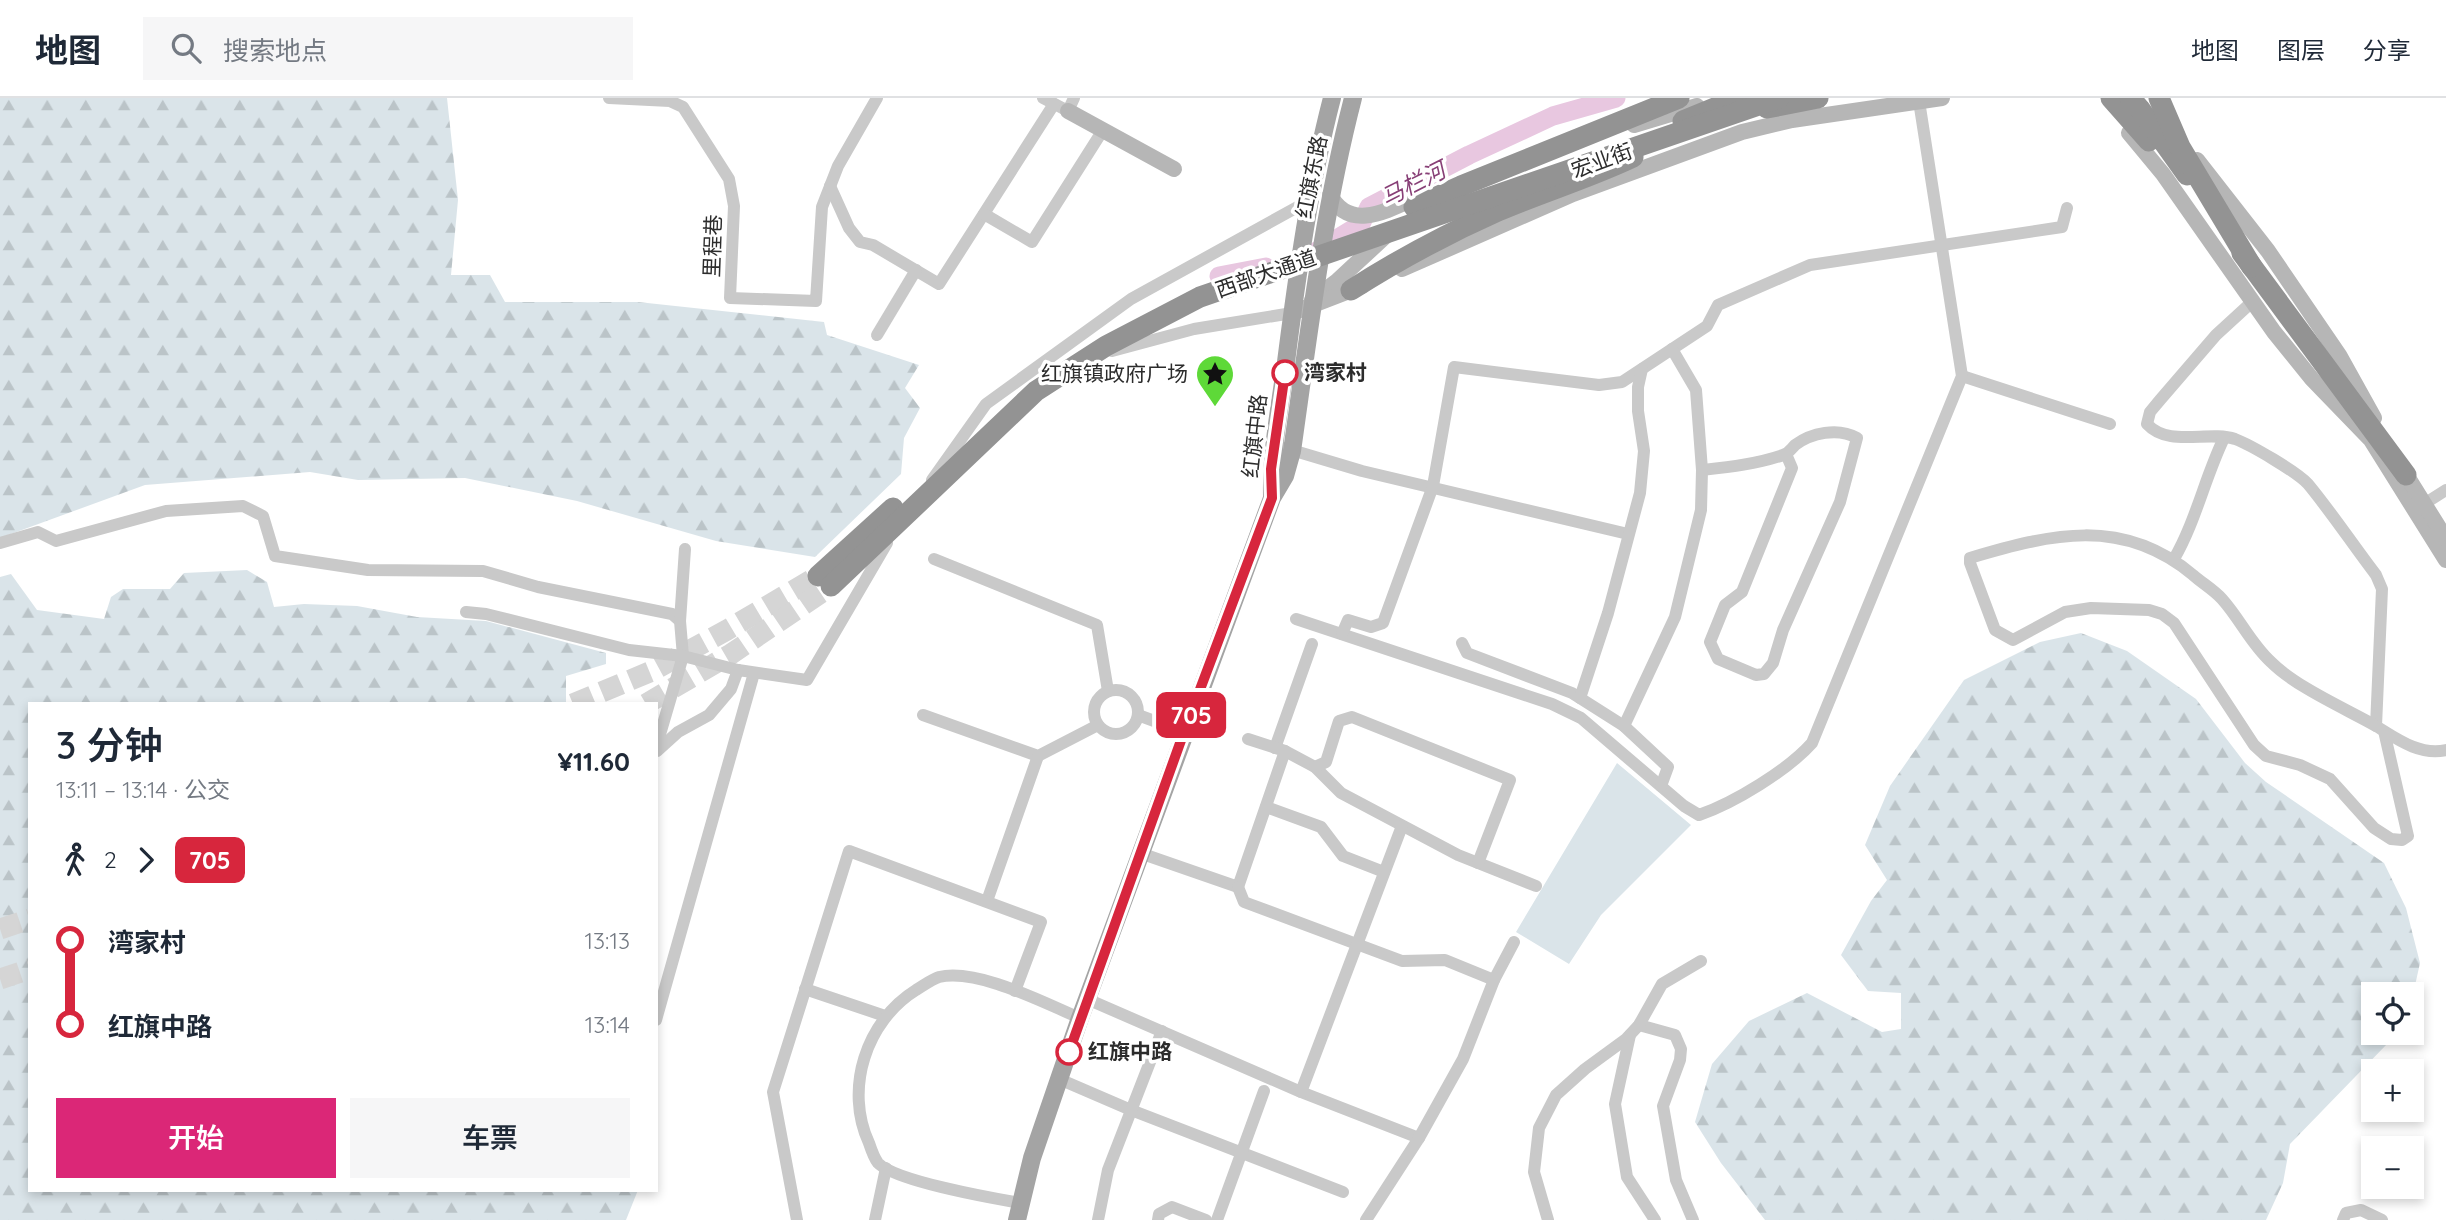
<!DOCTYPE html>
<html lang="zh">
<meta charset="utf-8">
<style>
:root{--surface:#fff;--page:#f6f6f7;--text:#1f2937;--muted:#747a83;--line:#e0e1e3;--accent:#db2777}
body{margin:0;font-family:Quicksand,"Noto Sans SC",sans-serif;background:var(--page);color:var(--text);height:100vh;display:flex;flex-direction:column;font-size:26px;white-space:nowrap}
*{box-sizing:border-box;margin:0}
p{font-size:23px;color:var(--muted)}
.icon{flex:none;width:38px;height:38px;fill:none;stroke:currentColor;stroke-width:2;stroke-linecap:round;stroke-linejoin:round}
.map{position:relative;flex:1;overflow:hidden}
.details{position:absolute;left:28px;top:604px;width:630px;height:490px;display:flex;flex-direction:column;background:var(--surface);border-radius:0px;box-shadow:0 4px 10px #0003}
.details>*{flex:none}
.badge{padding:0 14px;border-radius:10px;font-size:24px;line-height:46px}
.buttons{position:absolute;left:2361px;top:884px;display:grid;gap:14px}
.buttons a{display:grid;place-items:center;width:63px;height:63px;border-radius:0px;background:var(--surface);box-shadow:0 4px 10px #0003;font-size:35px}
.map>.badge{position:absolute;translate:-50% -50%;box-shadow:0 0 0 4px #fff}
.legs{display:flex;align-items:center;gap:10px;height:77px;padding:0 28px;font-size:23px}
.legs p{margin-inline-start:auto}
.head{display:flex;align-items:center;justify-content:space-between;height:119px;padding:0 28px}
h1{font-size:38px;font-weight:600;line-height:52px}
.primary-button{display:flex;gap:14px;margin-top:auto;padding:14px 28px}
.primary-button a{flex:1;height:80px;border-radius:0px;background:var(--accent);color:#fff;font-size:28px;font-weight:600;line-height:80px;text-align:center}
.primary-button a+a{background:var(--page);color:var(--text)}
ul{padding:0 28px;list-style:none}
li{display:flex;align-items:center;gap:24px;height:84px;font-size:26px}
li i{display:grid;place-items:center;width:10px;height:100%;margin:0 9px;background:currentColor}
li i::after{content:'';width:18px;height:18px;margin:-9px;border:5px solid;border-radius:50%;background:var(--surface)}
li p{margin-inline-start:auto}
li:first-child i{background:linear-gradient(#0000 50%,currentColor 0)}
li:last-child i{background:linear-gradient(currentColor 50%,#0000 0)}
header{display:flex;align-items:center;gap:42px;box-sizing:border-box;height:98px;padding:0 35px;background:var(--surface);border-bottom:2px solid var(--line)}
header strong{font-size:33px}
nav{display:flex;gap:38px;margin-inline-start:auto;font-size:24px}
.search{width:490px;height:63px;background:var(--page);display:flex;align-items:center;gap:18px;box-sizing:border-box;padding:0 24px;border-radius:0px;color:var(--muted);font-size:26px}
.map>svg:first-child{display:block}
.forest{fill:url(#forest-firs)}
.park{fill:#dae4e9}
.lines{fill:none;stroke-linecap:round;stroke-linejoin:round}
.river{stroke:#e8c7e0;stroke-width:19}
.highway-tunnel{stroke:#d5d5d5;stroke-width:21;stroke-dasharray:21 10;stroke-linecap:butt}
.street{stroke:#c9c9c9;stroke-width:12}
.secondary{stroke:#b6b6b6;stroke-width:16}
.primary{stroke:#a4a4a4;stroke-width:18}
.highway{stroke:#939393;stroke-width:21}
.highway-bridge{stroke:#939393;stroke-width:21}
.line-1-casing{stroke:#fff;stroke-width:16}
.line-1{stroke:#d7263d;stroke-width:10}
.stop-1-dot{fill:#fff;stroke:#d7263d;stroke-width:3.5}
.labels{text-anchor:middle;stroke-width:7;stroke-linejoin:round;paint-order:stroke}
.street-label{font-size:21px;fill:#2c2c2c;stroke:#fff}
.stop-label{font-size:21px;font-weight:bold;fill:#2c2c2c;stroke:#fff;text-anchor:start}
.poi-label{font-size:21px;fill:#2c2c2c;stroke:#fff;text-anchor:end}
.water-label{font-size:23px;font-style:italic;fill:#884077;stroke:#fff}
</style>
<header>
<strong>地图</strong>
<div class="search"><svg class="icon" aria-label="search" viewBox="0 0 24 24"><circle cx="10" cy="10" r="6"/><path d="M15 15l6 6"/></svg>搜索地点</div>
<nav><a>地图</a><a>图层</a><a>分享</a></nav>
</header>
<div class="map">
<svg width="2446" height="1122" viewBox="0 0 2446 1122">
<defs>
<pattern id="forest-firs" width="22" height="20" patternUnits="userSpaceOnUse" patternTransform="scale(1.75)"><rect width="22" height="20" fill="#dae4e9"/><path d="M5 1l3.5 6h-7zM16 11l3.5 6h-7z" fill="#bbc4c8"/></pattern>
</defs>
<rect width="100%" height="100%" fill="#fff"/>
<g class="forest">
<path d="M0 0H447L458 102 451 177H490L505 204H638L824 224 827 237 919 267 905 290 920 310 904 340 901 376 815 459 716 443 577 403 465 380 358 382 310 374 145 387 0 440Z"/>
<path d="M247 472 267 484 274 509 304 506 357 508 417 519 486 523 606 555V566L566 578V605L30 606V1092H638L626 1122H0V479L11 476 37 512 104 521 111 499 123 491H170L184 475Z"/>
<path d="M2081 535 2127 553 2196 601 2245 665 2266 684 2384 765 2406 810 2420 865 2412 901V896H2373V934L2394 935 2387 946 2290 1046 2283 1085 2266 1122H1765L1721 1065 1695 1024 1712 966 1749 923 1807 895 1882 934 1901 931V895L1868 893 1841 857 1871 803 1887 782 1865 747 1890 688 1964 582 2040 544Z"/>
</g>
<path class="park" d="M1617 665 1691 727 1601 817 1569 866 1516 834Z"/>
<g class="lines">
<g class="river">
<path d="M1315 154 1361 126 1369 109 1469 57 1553 18 1616 0"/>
<path d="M1219 178 1266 169"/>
</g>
<g class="highway-tunnel">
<path d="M573 606 652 573 727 532 818 478"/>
<path d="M646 606 731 556 831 488"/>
<path d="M0 831 30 821"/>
<path d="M0 881 30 871"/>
</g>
<g class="street">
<path d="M609 0 670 3 683 9 729 81 734 108 730 200 816 203 822 109 838 68 877 0"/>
<path d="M1043 0 1068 13 1074 0"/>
<path d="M830 88 849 130 860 144 873 147 939 186 1054 6"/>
<path d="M984 116 1032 144 1103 32"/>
<path d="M2252 204 2216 237 2160 302 2150 314 2147 326C2169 350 2208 332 2235 341 2251 347 2297 374 2308 386 2332 415 2353 447 2376 477L2382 491 2376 628"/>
<path d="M877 237 916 172"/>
<path d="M1112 253 1194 231 1292 215"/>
<path d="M1962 278 2110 326"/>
<path d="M1285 350 1362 373 1628 436"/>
<path d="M1702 372C1729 369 1757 366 1783 357 1789 355 1791 351 1795 347 1811 335 1838 329 1857 340L1840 404 1783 532 1773 565 1764 576 1756 577 1718 561 1710 544 1725 507 1742 494 1792 370 1786 356"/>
<path d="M932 382 986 306 1131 201 1312 101"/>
<path d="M2424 406 2446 392"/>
<path d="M0 445 38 434 56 443 166 413 243 408 263 418 275 458 368 472 483 473 538 489 672 516 680 523 683 558 656 650"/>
<path d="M934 461 1097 527 1108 593"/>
<path d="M2174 461C2196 423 2205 379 2224 340"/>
<path d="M466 514 486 516 629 552 683 558 738 572 807 582 887 445"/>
<path d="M1296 521 1552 606 1581 620 1684 708 1699 717C1734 705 1788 672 1812 645L1962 278 1919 3"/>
<path d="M680 523 685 451"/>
<path d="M1342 536 1348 522 1371 529 1383 525 1433 388 1454 269 1599 287 1622 284 1707 228 1718 207 1810 167 2062 129 2067 110"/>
<path d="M1462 545 1467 555 1572 595 1624 628 1668 669 1661 688"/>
<circle cx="1116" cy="614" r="22"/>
<path d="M1580 600 1608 515 1640 395 1644 353 1638 313V289L1642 271"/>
<path d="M923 617 1038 658 1098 627"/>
<path d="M1138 617 1184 634"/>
<path d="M1624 628 1675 519 1701 412 1702 372 1696 292 1672 251"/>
<path d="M2384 633 2408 738 2402 742 2391 741 2374 730 2330 681 2300 667 2266 658 2254 647 2174 525 2162 516 2149 512 2091 510 2065 514 2013 542 1995 532 1970 465V460C2051 436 2122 418 2193 477 2202 485 2214 492 2222 501 2240 521 2251 546 2271 564 2296 589 2344 610 2376 628 2397 641 2420 658 2446 652"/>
<path d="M1275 650 1312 546"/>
<path d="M657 653 678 634 709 617 731 591 738 572"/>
<path d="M1285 653 1315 669 1341 695 1458 757 1536 788"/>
<path d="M1315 669 1326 664 1339 623 1352 619 1510 682 1478 765"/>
<path d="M1266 709 1321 729 1343 758 1384 774"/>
<path d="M1140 755 1238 789 1285 653 1248 641"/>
<path d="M1238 789 1244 804 1402 863 1445 862 1494 882"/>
<path d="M987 803 1038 658"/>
<path d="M805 891 885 918"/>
<path d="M1087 901 1301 994 1419 1040"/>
<path d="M656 922 754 575"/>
<path d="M1639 927 1675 937 1681 951 1680 962 1663 1008 1676 1082 1693 1122"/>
<path d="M1630 937 1615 1006 1627 1079 1655 1122"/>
<path d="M1059 981 1131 1012 1343 1094"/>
<path d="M1301 994 1402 728"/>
<path d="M1020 1105C991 1100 895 1083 878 1065 874 1060 871 1051 869 1045 844 991 866 923 916 892 923 888 932 881 939 879 978 870 1044 905 1080 920"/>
<path d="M797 1122 773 994 849 753 1041 824 1015 893"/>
<path d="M875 1122 886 1070"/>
<path d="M1098 1122 1108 1072 1162 933"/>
<path d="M1158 1122 1159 1116 1172 1109 1206 1122"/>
<path d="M1217 1122 1264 993"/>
<path d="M1366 1122 1419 1040 1463 961 1494 882 1514 844"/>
<path d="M1548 1122 1534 1074 1539 1030 1556 997 1585 971 1626 941 1639 927 1662 886 1701 863"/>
<path d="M2343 1122 2346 1115 2361 1112 2382 1122"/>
</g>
<g class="secondary">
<path d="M1068 13 1174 71"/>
<path d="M1634 27 1697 8"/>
<path d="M2129 35 2163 76 2274 234 2312 281 2371 342 2446 462"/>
<path d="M2197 62 2268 153 2339 257 2374 320"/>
<path d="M1330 97C1351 137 1393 109 1424 96"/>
<path d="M1402 171 1573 96 1742 34 1792 22 1942 0"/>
<path d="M1312 202 1337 183 1390 134"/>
<path d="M1292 215 1362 188"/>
<path d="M2400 367 2446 441"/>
</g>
<g class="primary">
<path d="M1272 397C1271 353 1280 308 1286 264 1297 178 1310 84 1332 0"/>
<path d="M1017 1122 1032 1060 1080 920 1272 400 1285 378 1292 353C1309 234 1323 116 1353 0"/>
</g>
<g class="highway">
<path d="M2111 0 2149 43"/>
<path d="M2130 0 2140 11 2187 77"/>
<path d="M1683 23 1739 0"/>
<path d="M2242 155 2406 377"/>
<path d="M1351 192C1398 162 1446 136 1498 113 1542 94 1589 80 1633 59"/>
</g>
<g class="highway-bridge">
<path d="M2159 0 2180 49 2252 169"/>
<path d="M1767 10 1818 0"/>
<path d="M1414 109 1461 88 1679 0"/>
<path d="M818 478 893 410"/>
<path d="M831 488 1036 293 1106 248 1200 199 1779 0"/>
</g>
</g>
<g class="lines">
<defs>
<path id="line-1" d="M1069 954 1184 634 1272 400 1271 371 1285 275"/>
</defs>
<use href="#line-1" class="line-1-casing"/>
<use href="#line-1" class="line-1"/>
</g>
<defs>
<symbol id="sight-pin" viewBox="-11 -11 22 30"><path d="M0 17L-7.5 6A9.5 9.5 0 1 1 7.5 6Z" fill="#5ed938" stroke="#fff"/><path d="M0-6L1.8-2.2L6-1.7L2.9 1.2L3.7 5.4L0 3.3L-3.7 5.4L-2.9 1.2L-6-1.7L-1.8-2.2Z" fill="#111"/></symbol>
</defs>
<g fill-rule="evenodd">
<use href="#sight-pin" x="1193" y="254" width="44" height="60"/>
</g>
<g class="stop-1-dot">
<circle cx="1285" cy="275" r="12"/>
<circle cx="1069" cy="954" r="12"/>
</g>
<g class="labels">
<g class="street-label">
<text transform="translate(1602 63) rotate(-20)" y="7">宏业街</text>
<text transform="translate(1312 79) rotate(-79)" y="7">红旗东路</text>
<text transform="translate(713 148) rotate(-88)" y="7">里程巷</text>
<text transform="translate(1266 176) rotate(-19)" y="7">西部大通道</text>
<text transform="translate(1255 338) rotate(-84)" y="7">红旗中路</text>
</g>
<g class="stop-label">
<text x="1304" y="282">湾家村</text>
<text x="1088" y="961">红旗中路</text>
</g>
<g class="poi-label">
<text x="1188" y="283">红旗镇政府广场</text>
</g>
<g class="water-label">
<text transform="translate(1413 86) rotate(-27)" y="8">马栏河</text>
</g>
</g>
</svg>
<div class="buttons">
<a><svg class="icon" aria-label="locate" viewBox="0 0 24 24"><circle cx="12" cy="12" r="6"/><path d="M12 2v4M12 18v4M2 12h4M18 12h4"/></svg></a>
<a>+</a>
<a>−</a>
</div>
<b class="badge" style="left:1191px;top:617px;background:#d7263d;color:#fff">705</b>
<section class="details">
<div class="head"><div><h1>3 分钟</h1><p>13:11 – 13:14 · 公交</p></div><b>¥11.60</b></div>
<div class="legs"><svg class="icon" aria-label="walk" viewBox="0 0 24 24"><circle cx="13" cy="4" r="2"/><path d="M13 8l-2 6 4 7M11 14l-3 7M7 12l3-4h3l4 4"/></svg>2<svg class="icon" aria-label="forward" viewBox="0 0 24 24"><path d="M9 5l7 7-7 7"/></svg><b class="badge" style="background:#d7263d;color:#fff">705</b></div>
<ul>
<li><i style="color:#d7263d"></i><b>湾家村</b><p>13:13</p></li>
<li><i style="color:#d7263d"></i><b>红旗中路</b><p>13:14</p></li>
</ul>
<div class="primary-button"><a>开始</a><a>车票</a></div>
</section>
</div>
